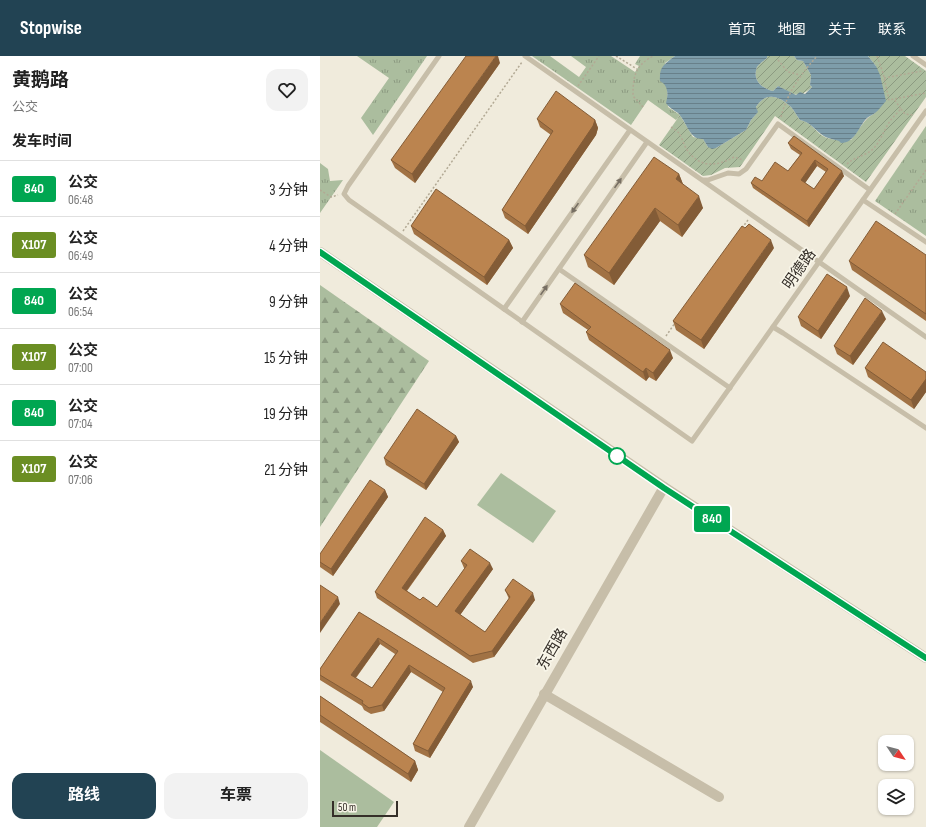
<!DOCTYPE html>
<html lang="zh">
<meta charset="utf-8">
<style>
:root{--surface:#fff;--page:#f2f2f2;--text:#222;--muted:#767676;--line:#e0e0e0;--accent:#224353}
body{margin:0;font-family:"Sofia Sans Condensed","Noto Sans SC",sans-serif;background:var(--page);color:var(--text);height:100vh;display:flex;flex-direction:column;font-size:15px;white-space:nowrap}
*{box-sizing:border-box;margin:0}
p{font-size:13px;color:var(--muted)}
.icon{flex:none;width:22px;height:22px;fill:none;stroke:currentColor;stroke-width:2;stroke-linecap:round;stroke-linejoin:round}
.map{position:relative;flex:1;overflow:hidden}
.panel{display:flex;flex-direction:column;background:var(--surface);width:320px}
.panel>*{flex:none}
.badge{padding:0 8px;border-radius:3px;font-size:14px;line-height:26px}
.needle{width:26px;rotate:125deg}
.buttons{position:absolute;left:558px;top:679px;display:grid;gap:8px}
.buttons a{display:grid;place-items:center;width:36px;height:36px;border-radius:8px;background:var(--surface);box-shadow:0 1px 3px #0004;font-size:20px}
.scale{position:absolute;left:12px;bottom:10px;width:66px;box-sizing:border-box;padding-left:4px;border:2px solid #352f29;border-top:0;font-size:11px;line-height:14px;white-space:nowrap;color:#352f29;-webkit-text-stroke:3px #f8f5e8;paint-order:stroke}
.map>.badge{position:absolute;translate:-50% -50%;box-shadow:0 0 0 2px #fff}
h2{padding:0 12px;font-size:15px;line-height:36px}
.round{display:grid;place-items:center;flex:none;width:42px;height:42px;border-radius:12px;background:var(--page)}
.overview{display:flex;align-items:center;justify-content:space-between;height:68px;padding:0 12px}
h1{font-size:19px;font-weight:700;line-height:30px}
.cta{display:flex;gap:8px;margin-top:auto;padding:8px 12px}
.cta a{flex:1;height:46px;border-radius:12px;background:var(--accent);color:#fff;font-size:16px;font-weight:700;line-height:46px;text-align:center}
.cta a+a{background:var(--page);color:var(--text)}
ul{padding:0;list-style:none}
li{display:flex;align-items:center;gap:12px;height:56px;padding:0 12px;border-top:1px solid var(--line)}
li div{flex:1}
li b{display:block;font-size:15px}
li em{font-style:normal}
li .badge{min-width:44px;font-weight:700;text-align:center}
header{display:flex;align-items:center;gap:24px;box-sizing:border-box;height:56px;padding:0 20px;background:var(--accent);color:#fff}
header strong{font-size:19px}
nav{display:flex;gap:22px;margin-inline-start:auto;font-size:14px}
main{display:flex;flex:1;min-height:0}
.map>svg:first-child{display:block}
.grass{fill:url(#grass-tufts)}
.forest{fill:url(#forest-firs)}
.garden{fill:url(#garden-furrows)}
.pitch{fill:#abbd9e}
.water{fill:url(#water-rules)}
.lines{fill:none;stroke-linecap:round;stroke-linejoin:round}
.path{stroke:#b2a994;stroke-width:1.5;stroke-dasharray:2 2;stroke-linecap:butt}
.service{stroke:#c7bea9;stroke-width:5}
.minor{stroke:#c7bea9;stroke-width:10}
.tertiary{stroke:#c7bea9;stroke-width:10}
.wall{fill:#a17244;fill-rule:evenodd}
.shaded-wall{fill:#835c37}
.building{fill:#bb844f;stroke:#835c37;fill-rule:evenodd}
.oneway{fill:#776f63}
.line-casing{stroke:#fff;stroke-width:9}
.line{stroke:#00a651;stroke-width:6}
.stop-dot{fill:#fff;stroke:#00a651;stroke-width:2}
.labels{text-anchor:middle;stroke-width:3.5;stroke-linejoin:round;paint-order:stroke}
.street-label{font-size:15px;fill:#352f29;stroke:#f8f5e8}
</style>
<header>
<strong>Stopwise</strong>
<nav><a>首页</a><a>地图</a><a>关于</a><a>联系</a></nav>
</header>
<main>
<section class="panel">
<div class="overview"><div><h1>黄鹅路</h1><p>公交</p></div><a class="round"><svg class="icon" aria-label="heart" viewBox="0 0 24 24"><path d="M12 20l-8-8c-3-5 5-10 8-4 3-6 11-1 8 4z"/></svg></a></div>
<h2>发车时间</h2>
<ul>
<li><span class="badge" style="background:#00a651;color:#fff">840</span><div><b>公交</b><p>06:48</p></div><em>3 分钟</em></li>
<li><span class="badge" style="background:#6b8e23;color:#fff">X107</span><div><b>公交</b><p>06:49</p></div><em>4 分钟</em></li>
<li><span class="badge" style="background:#00a651;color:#fff">840</span><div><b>公交</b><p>06:54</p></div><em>9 分钟</em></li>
<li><span class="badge" style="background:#6b8e23;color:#fff">X107</span><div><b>公交</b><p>07:00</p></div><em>15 分钟</em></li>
<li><span class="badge" style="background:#00a651;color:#fff">840</span><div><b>公交</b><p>07:04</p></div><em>19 分钟</em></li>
<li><span class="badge" style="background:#6b8e23;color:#fff">X107</span><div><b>公交</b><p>07:06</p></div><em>21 分钟</em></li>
</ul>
<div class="cta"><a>路线</a><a>车票</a></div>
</section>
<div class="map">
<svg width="606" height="771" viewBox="0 0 606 771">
<defs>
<pattern id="grass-tufts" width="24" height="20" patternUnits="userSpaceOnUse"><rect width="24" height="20" fill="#abbd9e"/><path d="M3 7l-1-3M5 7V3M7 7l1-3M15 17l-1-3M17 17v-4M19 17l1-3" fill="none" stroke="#8c9a81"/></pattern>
<pattern id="forest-firs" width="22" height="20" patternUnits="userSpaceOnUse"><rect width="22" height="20" fill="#abbd9e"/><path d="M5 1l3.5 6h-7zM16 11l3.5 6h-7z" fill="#8c9a81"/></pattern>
<pattern id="garden-furrows" width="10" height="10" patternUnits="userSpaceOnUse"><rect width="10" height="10" fill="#abbd9e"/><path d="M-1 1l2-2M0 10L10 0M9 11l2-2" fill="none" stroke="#8c9a81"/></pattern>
<pattern id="water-rules" width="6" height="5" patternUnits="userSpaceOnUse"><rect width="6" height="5" fill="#7e9daa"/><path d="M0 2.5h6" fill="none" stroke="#68808a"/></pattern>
</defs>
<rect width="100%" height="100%" fill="#f0ebdc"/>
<g class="grass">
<path d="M37 0H107L53 79 41 62 69 22Z"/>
<path d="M212 0H230L259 21 266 11 251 0H291L315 16 319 10 315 8 320 0H355L345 7V27L347 31 348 51 360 59 356 64 328 44 311 69Z"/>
<path d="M606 70V180L555 145Z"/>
<path d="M0 107 8 113 10 125 23 124 0 157Z"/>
</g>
<path class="forest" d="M0 229 109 305 0 471Z"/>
<g class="garden">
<path d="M447 0H474L477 4 483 5 491 19 490 29 492 31C478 44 473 38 458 30L453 35C442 32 432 25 437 11 439 8 444 5 447 2Z"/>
<path d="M548 0H585L606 15V41L546 126 455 60 420 111 405 112 391 119 383 120 339 89 360 59 373 81 383 83 388 91 396 92 426 74 431 64 437 57 436 51C446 35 459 40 471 51 474 54 477 60 480 64 490 66 493 72 500 78 508 85 521 84 531 84 539 74 544 63 555 57L556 10Z"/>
</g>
<g class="pitch">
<path d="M181 417 236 455 213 487 157 449Z"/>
<path d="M0 694 74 746 57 771H0Z"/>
</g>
<path class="water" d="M355 0H447V2C444 5 439 8 437 11 432 25 442 32 453 35L458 30 476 39 480 36 485 38 492 31 490 29 491 19 483 5 477 4 474 0H548L556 10 560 19 566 45C562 49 559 54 555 57 553 59 549 60 547 62 539 70 535 87 521 87L519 85C513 83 505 82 501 78 493 72 490 66 480 64 477 60 474 54 471 51 459 40 446 35 436 51L438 56 431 64 426 74 396 92 392 93 388 91 383 83C369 84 367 66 358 57 354 54 349 52 346 47 348 39 349 30 340 25 339 11 344 8 355 0Z"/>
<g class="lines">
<g class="path">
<path d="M296 0 317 13"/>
<path d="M557 0 563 17 569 44 606 37"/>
<path d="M458 4 468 16 480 19"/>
<path d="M564 22 602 15"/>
<path d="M258 30 279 0"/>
<path d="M323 51 313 40C313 20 315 10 333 0"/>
<path d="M581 53 585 58 593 59"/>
<path d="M461 61C467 37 481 18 497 0"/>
<path d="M351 71C354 73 357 75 359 77 362 82 364 89 367 94 380 112 396 111 414 101L423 104"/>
<path d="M527 108C534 101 546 100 554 92 561 84 564 74 570 65 573 61 577 57 581 53L574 43"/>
<path d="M0 134 11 141 18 139"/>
<path d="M575 158 606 114"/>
<path d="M422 172 428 164"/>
<path d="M83 175 202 6"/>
<path d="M346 280 355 267"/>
</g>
<g class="service">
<path d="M119 0 28 130 24 138 29 144 372 385 606 55"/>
<path d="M205 0 606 281"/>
<path d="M593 0 606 9"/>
<path d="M383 124H388L408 117 419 118 426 113 458 68 550 134"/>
<path d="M543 144 606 186"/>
<path d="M239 213 410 332"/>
<path d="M184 253 310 74"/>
<path d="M202 266 327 86"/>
<path d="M453 271 463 277 606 372"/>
</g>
<g class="minor">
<path d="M224 638 399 741"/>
<path d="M149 771 344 431"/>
</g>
<path class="tertiary" d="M0 196 344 431 606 602"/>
</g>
<g class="wall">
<path d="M180 7 95 127 75 112 71 104Z"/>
<path d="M217 63 275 64 278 72 276 79 208 178 185 162 182 154 231 79 220 71Z"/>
<path d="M468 87 524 120 489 171 433 132 431 127 442 125 468 115 480 99 471 93ZM497 110 506 116 494 133 485 127Z"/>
<path d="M359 118 363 128 383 152 362 181 340 165 294 229 268 211 264 199Z"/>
<path d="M91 170 189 184 193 192 167 229 94 178Z"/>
<path d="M454 192 384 293 356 274 353 265Z"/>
<path d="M606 199V265L532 214 529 205Z"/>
<path d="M530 240 501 283 481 270 478 261Z"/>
<path d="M240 248 353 302 336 325 329 321 326 325 269 284 266 276 268 274 243 257Z"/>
<path d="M566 263 533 309 517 298 514 290Z"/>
<path d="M545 312 606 316V336L594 353 548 321Z"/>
<path d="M136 380 139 386 106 434 66 409 64 402Z"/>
<path d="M65 434 68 441 13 520 0 511V498Z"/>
<path d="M123 474 126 480 87 535 100 544 117 551 145 512H144L141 505 173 513 140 559 165 576 189 543 185 534 215 544 174 601 153 607 57 542 55 536Z"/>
<path d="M39 556 153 631 110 702 95 695 93 688 123 636 91 616 64 655 51 658 44 654 42 650 0 624V613ZM60 588 75 598 52 632 36 622Z"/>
<path d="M0 640 95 705 98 714 91 726 0 666Z"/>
</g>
<g class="shaded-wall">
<path d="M176 0H178L180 7 95 127 92 118Z"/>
<path d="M275 64 278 72 276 79 208 178 205 170Z"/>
<path d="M495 104 497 110 483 130 481 124Z"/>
<path d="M522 115 524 120 489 171 487 165Z"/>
<path d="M359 118 364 131 356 123Z"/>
<path d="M379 140 383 152 362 181 358 169Z"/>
<path d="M335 152 340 165 294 229 289 217Z"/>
<path d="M189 184 193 192 167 229 164 221Z"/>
<path d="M451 184 454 192 384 293 381 284Z"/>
<path d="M527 231 530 240 501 283 498 275Z"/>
<path d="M562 255 566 263 533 309 530 300Z"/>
<path d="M350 294 353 302 336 325 333 317Z"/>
<path d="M326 312 329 321 326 325 323 316Z"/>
<path d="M606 323V336L594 353 591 344Z"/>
<path d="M136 380 139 386 106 434 104 428Z"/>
<path d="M65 434 68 441 13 520 11 513Z"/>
<path d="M123 474 126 480 84 538 82 532Z"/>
<path d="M170 507 173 513 138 562 135 555Z"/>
<path d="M213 537 215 544 174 601 172 595Z"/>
<path d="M18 541 20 548 0 577V567Z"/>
<path d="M58 582 60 588 33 625 31 619Z"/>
<path d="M89 609 91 616 64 655 62 649Z"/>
<path d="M151 625 153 631 110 702 108 695Z"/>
<path d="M95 705 98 714 91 726 88 718Z"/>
</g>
<g class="building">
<path d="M146 0H176L92 118 71 104Z"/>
<path d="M236 35 275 64 273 70 205 170 182 154 233 75 217 63Z"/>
<path d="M474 80 522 115 487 165 431 127 435 121 442 125 455 106 468 115 482 97 468 87ZM495 104 508 113 494 133 481 124Z"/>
<path d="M334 101 359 118 356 123 379 140 358 169 335 152 289 217 264 199Z"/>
<path d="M116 133 189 184 164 221 91 170Z"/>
<path d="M556 165 606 199V258L529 205Z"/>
<path d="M429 168 451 184 381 284 353 265 422 170 425 172Z"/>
<path d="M507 218 527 231 498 275 478 261Z"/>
<path d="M255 227 350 294 333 317 326 312 323 316 266 276 271 271 240 248Z"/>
<path d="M545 242 562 255 530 300 514 290Z"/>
<path d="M563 286 606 316V323L591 344 545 312Z"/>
<path d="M97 353 136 380 104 428 64 402Z"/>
<path d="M50 424 65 434 11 513 0 506V498Z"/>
<path d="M105 461 123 474 82 532 100 544 103 541 117 551 147 509 141 505 150 493 170 507 135 555 165 576 190 541 185 534 193 523 213 537 172 595 150 600 55 536Z"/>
<path d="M0 529 18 541 0 567Z"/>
<path d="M39 556 151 625 108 695 93 688 125 632 89 609 62 649 49 652 42 647 43 645 0 619V613ZM58 582 78 595 52 632 31 619Z"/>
<path d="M0 640 95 705 88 718 0 659Z"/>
</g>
<defs><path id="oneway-solid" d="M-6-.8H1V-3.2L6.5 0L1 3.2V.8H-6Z"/></defs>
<g class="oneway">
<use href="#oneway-solid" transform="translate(298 127) rotate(-55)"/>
<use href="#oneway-solid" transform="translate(255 152) rotate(125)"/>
<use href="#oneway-solid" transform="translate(224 234) rotate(-55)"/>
</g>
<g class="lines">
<defs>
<path id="line" d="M0 196 344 432 606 602"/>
</defs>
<use href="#line" class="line-casing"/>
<use href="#line" class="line"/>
</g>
<circle class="stop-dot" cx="297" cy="400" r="8"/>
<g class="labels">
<g class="street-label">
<text transform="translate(479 213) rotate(-55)" y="5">明德路</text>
<text transform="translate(232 593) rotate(-60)" y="5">东西路</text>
</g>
</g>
</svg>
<div class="buttons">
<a><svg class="needle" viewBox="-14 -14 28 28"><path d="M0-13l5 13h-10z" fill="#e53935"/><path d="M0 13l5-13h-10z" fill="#767676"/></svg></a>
<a><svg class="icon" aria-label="layers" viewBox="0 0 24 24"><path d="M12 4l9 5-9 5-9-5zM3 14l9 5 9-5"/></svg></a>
</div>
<div class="scale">50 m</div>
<b class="badge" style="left:392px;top:463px;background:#00a651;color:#fff">840</b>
</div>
</main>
